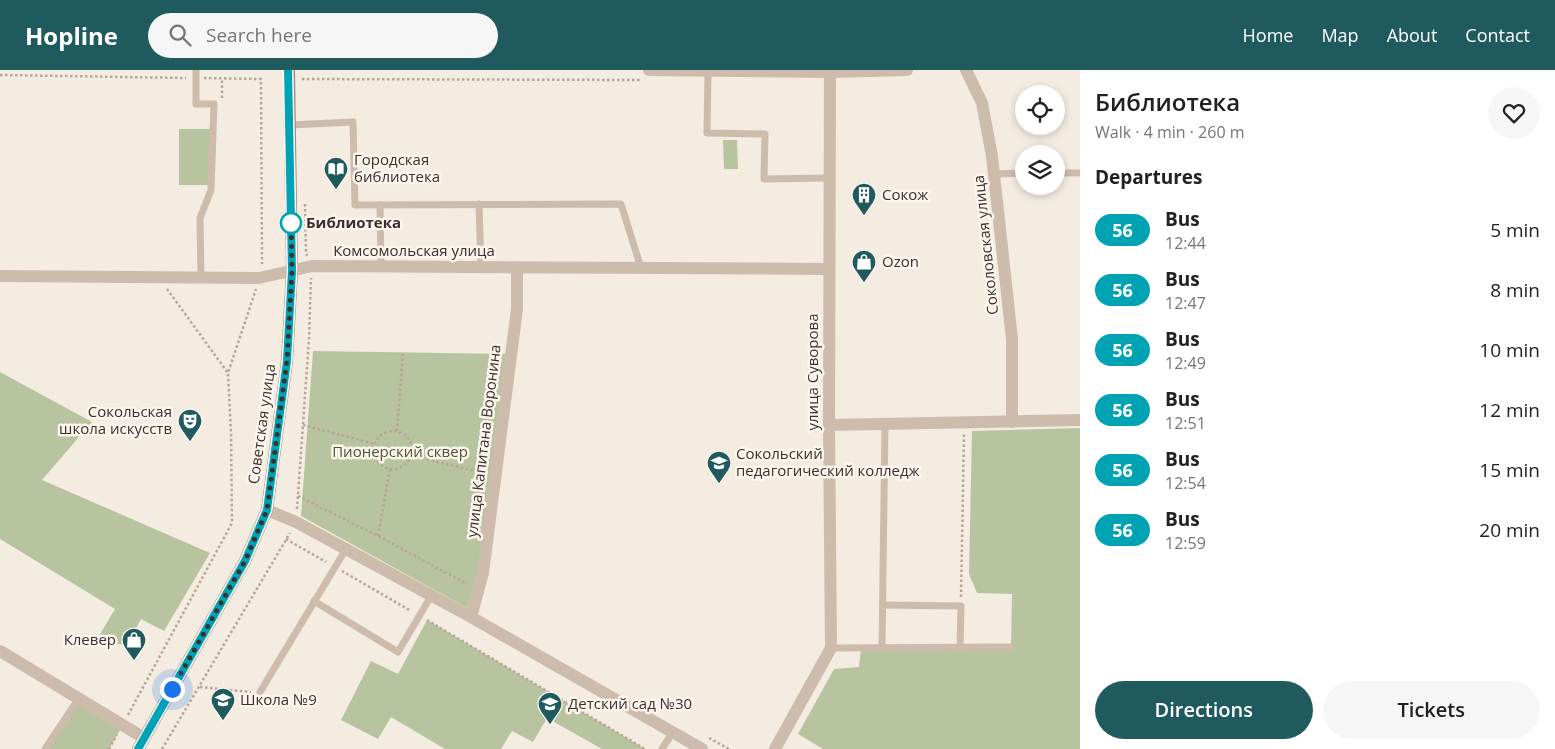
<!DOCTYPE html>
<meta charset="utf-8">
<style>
:root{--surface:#fff;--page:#f6f6f6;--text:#202124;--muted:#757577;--accent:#1f5a5e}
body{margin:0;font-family:"Open Sans",sans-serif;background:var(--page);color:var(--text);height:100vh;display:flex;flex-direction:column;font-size:19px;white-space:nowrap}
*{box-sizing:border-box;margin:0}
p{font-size:16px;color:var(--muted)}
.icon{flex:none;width:28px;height:28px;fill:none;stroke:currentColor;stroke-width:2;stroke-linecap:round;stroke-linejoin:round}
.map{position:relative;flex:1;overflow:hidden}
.drawer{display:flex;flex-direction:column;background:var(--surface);width:475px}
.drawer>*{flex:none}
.badge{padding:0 10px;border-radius:16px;font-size:18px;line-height:32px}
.controls{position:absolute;left:1015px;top:15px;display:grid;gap:10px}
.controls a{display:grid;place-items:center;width:50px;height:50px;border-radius:50%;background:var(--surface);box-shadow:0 2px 8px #0003;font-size:25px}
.you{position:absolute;width:25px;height:25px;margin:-12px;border:4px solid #fff;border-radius:50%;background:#1a73e8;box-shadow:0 0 0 8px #1a73e833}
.map>.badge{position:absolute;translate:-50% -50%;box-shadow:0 0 0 2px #fff}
h2{padding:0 15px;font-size:19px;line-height:45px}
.round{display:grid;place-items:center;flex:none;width:52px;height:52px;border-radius:26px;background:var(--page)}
.overview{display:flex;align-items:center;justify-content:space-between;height:85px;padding:0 15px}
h1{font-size:24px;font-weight:600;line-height:38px}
.action{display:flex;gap:10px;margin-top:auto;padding:10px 15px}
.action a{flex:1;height:58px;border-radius:30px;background:var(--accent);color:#fff;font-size:20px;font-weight:600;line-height:58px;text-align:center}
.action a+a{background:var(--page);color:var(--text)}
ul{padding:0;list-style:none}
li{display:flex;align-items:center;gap:15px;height:60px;padding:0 15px}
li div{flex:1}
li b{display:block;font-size:19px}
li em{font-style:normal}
li .badge{min-width:55px;font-weight:700;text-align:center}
header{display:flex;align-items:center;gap:30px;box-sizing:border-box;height:70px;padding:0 25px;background:var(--accent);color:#fff}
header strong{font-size:24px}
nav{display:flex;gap:28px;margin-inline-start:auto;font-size:18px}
.search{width:350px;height:45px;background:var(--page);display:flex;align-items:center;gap:12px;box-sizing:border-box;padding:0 18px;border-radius:28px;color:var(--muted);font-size:19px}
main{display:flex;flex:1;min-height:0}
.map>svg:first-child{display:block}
.green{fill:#b8c4a0}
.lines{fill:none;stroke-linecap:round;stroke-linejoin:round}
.path{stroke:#b9a596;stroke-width:2.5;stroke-dasharray:2.5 2.5;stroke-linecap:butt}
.service{stroke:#cdbbac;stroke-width:7}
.minor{stroke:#cdbbac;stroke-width:12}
.tertiary{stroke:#cdbbac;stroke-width:12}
.secondary{stroke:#a18a7d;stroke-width:12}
.line-casing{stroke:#fff;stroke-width:11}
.line{stroke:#00a3b4;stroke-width:8}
.walk{stroke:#3b302b;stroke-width:5;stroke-dasharray:0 9}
.stop-dot{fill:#fff;stroke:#00a3b4;stroke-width:2.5}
.labels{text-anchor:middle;stroke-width:5;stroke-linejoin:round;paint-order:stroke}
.poi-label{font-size:15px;fill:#3b302b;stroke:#fbf5ee;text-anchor:start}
.stop-label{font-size:15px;font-weight:bold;fill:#3b302b;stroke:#fbf5ee;text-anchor:start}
.street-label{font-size:15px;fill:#3b302b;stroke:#fbf5ee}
.park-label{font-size:15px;fill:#4a5a2e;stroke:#fbf5ee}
</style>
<header>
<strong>Hopline</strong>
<div class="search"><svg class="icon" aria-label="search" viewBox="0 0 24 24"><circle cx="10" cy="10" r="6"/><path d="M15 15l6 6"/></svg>Search here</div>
<nav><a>Home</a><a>Map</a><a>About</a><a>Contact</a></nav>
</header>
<main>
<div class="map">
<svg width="1080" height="679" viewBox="0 0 1080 679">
<rect width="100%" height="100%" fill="#f4ebe1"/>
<g class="green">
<path d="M179 59H213L212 115H179Z"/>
<path d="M723 70H737L738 99H724Z"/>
<path d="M313 281 508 284 479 502 467 538 301 446Z"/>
<path d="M0 302 92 352 42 410 210 483 164 561 141 549 127 575 96 571 115 539 0 469Z"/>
<path d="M1080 358V679H823L798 664 834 599 859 597 861 578 1011 577 1012 524 977 523 969 504 972 361Z"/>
<path d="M427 550 645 679H602L547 648 533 672 512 661 501 679H445L391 647 378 669 341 650 371 591 398 604Z"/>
<path d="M79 628 123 655 109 679H46Z"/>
</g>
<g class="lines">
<g class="path">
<path d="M0 5 186 8"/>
<path d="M204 8 261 9 262 194"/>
<path d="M302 9 641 10"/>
<path d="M222 28V8"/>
<path d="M305 134 306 183 307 186"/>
<path d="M167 219 228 303"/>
<path d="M303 355 375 374"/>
<circle cx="393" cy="380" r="19"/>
<path d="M397 361 403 282"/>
<path d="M412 386 483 403"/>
<path d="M298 426 378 466 467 514"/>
<path d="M297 439 309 269 311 208"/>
<path d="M378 466 390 399"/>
<path d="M286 469 326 492"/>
<path d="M342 501 411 541"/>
<path d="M961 527 964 363"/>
<path d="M427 550 645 679"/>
<path d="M200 617 251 622"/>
<path d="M128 645 232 453 231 364 228 303 256 219"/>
<path d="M709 668 729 679"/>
<path d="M109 679 117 665"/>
<path d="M162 679 290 463"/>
</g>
<g class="service">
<path d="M196 0V34H214L211 120 200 148 201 208"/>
<path d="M708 1 707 63 765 64 764 109 829 108"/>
<path d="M290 55 353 52 355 135 621 134 641 198"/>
<path d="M1056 103H1080"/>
<path d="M994 104 1024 103"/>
<path d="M479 134 481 198"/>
<path d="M380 135 381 197"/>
<path d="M314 531 398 582 431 526"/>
<path d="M883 535 961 536 960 578"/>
<path d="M831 578 1011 577"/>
<path d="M882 578 885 354"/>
<path d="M260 622 346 479"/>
<path d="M45 679 79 628"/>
<path d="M662 679 673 662"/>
</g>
<g class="minor">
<path d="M649 0 830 2 907 0"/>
<path d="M966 0 982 33 992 86 1012 269V352"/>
<path d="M0 206 259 208 312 196 829 199"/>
<path d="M829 355 1080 350"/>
<path d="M267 440 296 452 471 547 702 679"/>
<path d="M471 547 483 503 517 239V198"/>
</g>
<g class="tertiary">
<path d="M0 581 144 668"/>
<path d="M775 679 831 578 829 355 830 0"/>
</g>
<path class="secondary" d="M138 679 245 491 267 440 287 291 292 201 289 0"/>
</g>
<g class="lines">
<defs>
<path id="line" d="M138 679 245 491 267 440 287 291 292 201 288 0"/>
</defs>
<use href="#line" class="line-casing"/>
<use href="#line" class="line"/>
<path class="walk" d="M172 619 245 491 267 440 287 291 292 201 291 146V153"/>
</g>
<defs>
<symbol id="library-pin" viewBox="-11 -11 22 30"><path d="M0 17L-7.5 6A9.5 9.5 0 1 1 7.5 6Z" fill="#1f5a5e" stroke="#fbf5ee"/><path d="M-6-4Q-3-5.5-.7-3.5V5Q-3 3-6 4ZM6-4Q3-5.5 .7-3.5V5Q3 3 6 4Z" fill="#fff"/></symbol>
<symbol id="building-pin" viewBox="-11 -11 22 30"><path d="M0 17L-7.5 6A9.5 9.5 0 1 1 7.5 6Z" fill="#1f5a5e" stroke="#fbf5ee"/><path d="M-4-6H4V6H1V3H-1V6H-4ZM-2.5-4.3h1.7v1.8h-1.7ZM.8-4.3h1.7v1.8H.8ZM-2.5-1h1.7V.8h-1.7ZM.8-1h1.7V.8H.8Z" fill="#fff"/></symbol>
<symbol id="shop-pin" viewBox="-11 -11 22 30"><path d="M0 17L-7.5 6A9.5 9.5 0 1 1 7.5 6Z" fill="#1f5a5e" stroke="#fbf5ee"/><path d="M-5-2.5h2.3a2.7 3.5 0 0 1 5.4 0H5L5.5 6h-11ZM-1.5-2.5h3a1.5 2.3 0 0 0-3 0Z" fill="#fff"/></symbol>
<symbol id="theatre-pin" viewBox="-11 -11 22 30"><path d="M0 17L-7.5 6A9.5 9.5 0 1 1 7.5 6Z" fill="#1f5a5e" stroke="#fbf5ee"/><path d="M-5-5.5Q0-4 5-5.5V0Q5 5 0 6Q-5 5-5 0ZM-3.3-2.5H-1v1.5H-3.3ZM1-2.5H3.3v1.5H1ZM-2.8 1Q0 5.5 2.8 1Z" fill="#fff"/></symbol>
<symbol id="university-pin" viewBox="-11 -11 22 30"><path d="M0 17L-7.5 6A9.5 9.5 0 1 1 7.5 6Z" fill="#1f5a5e" stroke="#fbf5ee"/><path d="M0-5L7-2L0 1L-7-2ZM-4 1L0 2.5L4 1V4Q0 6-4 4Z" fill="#fff"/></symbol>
<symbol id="school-pin" viewBox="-11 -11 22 30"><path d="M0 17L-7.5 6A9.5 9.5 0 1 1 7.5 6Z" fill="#1f5a5e" stroke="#fbf5ee"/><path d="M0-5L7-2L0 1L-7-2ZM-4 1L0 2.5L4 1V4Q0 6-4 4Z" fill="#fff"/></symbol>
</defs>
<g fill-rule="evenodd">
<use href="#library-pin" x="322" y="85" width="28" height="38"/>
<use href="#building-pin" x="850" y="111" width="28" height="38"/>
<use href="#shop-pin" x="850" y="178" width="28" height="38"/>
<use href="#theatre-pin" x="176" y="337" width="28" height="38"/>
<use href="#university-pin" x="705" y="379" width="28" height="38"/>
<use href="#shop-pin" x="120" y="556" width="28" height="38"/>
<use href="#school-pin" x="209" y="616" width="28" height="38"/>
<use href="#school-pin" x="536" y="620" width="28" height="38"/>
</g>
<circle class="stop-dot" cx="291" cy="153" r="10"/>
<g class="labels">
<g class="poi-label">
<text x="354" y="95">Городская<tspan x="354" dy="17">библиотека</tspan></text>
<text x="882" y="130">Сокож</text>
<text x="882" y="197">Ozon</text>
<text x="172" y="347" text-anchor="end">Сокольская<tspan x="172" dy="17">школа искусств</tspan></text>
<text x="736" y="389">Сокольский<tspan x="736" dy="17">педагогический колледж</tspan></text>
<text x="116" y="575" text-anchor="end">Клевер</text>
<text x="240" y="635">Школа №9</text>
<text x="568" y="639">Детский сад №30</text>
</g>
<g class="stop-label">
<text x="306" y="158">Библиотека</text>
</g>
<g class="street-label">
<text transform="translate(986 175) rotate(-96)" y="5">Соколовская улица</text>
<text x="414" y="186">Комсомольская улица</text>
<text transform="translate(813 302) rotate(-90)" y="5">улица Суворова</text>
<text transform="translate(262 354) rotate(-82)" y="5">Советская улица</text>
<text transform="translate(484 371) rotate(-83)" y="5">улица Капитана Воронина</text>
</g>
<g class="park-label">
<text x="400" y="387">Пионерский сквер</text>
</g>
</g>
</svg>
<div class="controls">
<a><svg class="icon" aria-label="locate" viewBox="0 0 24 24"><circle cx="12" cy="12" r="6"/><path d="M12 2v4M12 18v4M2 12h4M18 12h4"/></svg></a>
<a><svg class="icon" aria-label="layers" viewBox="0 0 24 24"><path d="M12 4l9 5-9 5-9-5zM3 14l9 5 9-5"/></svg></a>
</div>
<div class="you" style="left:172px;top:619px"></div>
</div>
<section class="drawer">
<div class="overview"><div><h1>Библиотека</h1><p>Walk · 4 min · 260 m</p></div><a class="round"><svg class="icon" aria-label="heart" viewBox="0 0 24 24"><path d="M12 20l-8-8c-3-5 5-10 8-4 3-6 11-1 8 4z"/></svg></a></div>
<h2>Departures</h2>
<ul>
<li><span class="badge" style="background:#00a3b4;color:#fff">56</span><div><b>Bus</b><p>12:44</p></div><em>5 min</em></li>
<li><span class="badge" style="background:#00a3b4;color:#fff">56</span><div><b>Bus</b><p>12:47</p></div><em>8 min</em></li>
<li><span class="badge" style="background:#00a3b4;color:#fff">56</span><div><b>Bus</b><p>12:49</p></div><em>10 min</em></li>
<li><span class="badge" style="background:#00a3b4;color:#fff">56</span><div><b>Bus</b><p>12:51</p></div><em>12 min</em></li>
<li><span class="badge" style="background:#00a3b4;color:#fff">56</span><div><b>Bus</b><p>12:54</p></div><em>15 min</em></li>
<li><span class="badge" style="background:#00a3b4;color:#fff">56</span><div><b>Bus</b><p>12:59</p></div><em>20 min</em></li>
</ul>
<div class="action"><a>Directions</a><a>Tickets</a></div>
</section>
</main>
